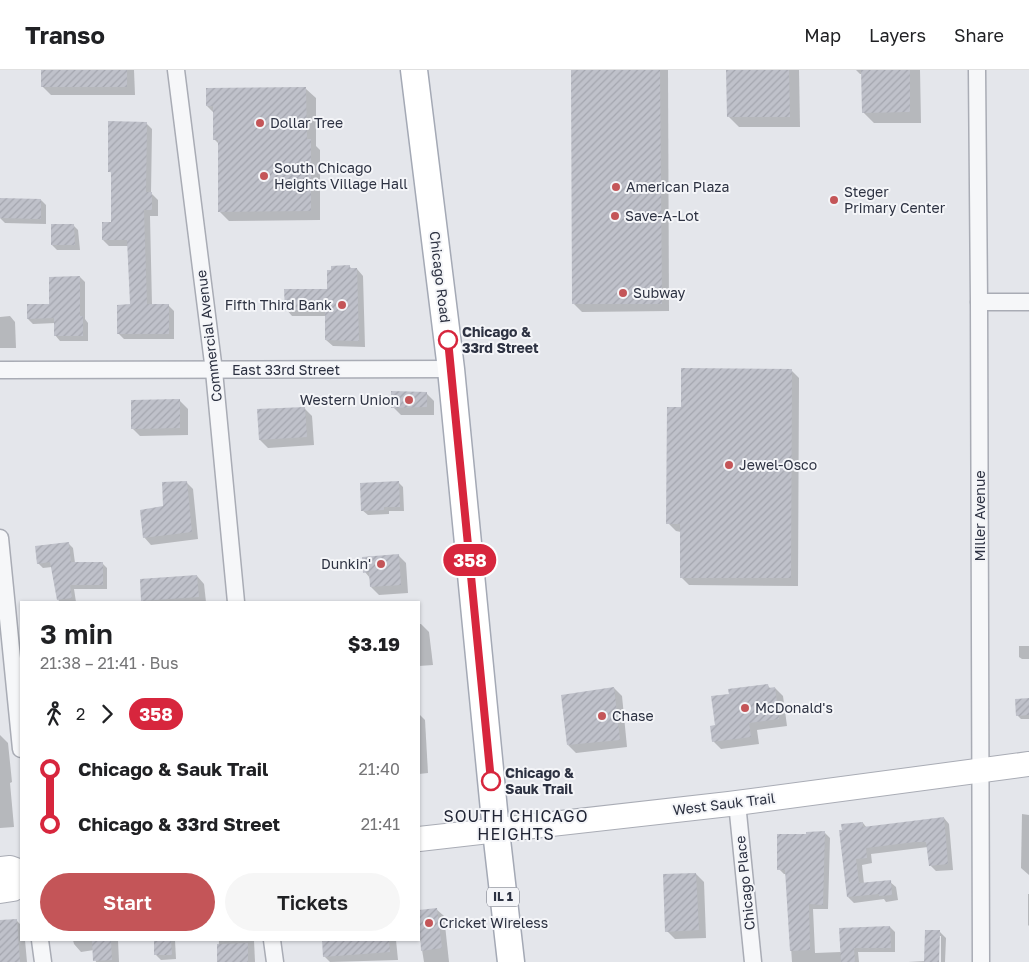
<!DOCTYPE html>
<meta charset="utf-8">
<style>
:root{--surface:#fff;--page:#f6f6f6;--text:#202124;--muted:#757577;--line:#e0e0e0;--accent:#c45558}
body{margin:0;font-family:"Golos Text",sans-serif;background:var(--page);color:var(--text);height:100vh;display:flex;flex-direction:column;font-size:19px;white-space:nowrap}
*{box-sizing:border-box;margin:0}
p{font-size:16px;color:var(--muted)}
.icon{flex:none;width:28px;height:28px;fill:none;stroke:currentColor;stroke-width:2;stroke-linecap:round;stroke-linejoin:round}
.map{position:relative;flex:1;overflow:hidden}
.panel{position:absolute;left:20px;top:531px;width:400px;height:340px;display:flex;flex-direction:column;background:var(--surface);border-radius:0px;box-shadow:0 1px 4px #0004}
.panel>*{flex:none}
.badge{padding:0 10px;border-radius:16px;font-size:18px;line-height:32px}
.map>.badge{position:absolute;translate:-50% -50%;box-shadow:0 0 0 2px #fff}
.legs{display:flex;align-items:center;gap:8px;height:55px;padding:0 20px;font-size:16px}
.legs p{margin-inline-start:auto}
.head{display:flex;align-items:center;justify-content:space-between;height:85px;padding:0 20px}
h1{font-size:28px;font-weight:600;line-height:38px}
.action{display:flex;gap:10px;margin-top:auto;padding:10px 20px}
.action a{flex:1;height:58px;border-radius:30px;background:var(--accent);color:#fff;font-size:20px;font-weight:600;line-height:58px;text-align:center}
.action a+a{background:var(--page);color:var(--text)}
ul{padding:0 20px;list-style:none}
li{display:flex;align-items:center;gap:18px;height:55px;font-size:19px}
li i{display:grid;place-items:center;width:8px;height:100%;margin:0 6px;background:currentColor}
li i::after{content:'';width:12px;height:12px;margin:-6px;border:4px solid;border-radius:50%;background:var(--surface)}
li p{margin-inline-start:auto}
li:first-child i{background:linear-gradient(#0000 50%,currentColor 0)}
li:last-child i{background:linear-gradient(currentColor 50%,#0000 0)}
header{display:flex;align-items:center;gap:30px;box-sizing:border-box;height:70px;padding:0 25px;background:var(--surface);border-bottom:1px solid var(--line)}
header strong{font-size:24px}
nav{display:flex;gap:28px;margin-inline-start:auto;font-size:18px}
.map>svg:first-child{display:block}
.shadow{fill:#0003}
.building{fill:url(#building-hatch)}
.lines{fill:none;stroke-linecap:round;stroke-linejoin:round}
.street-casing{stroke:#a9acb5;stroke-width:19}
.secondary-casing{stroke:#a9acb5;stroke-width:26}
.primary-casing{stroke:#a4a9b5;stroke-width:29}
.street{stroke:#f6f7f9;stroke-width:16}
.secondary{stroke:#fff;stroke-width:24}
.primary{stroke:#fff;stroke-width:26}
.line-1-casing{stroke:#fff;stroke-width:11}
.line-1{stroke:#d7263d;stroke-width:8}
.poi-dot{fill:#c45558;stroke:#f4f5f8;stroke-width:2}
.stop-1-dot{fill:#fff;stroke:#d7263d;stroke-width:2.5}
.labels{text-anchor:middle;stroke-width:4;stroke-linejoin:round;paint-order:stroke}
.shield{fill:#f4f5f8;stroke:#696c79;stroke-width:1}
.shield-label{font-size:12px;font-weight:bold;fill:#2d3242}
.poi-label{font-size:14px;fill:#2d3242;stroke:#f4f5f8;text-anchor:start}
.street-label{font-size:14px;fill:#2d3242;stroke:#f4f5f8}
.stop-label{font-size:14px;font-weight:bold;fill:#2d3242;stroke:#f4f5f8;text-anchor:start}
.quarter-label{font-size:16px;letter-spacing:1px;fill:#1f2333;stroke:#f4f5f8}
</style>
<header>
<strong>Transo</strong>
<nav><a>Map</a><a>Layers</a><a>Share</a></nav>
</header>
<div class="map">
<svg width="1029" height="892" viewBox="0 0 1029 892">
<defs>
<pattern id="building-hatch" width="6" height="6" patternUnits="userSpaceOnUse" patternTransform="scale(1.25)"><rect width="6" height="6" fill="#bfc1ca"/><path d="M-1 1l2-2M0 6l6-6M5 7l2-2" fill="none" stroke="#a4a6af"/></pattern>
</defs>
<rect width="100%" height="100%" fill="#e4e6eb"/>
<g class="shadow">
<path d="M43 0H134L135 25H51L43 17Z"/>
<path d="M572 0H668L669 241 582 242 574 234Z"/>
<path d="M728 0H799L800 57H739L728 46Z"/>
<path d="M856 0H920L921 53H874L863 42V4H860Z"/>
<path d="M306 19 316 28V76L320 80V150L229 151 219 141V74L215 70 214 43 207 36Z"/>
<path d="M146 53 152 59 151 123 158 130V146H150L152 235H168L174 241V269H124L118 263 132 236 129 176H109L103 170 113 153V104L109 101Z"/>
<path d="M0 129 41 130 46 135V154L5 153 0 148Z"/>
<path d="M73 155 78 160 80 180H57L52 175Z"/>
<path d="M350 197 352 199H357L363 206 365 277 333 276 326 270V246H292L286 239 328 221Z"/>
<path d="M80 207 85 212V249L88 253V271H60L55 265V253L33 254 28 249 50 235Z"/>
<path d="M10 246 15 252 16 278H0V247Z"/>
<path d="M791 300 799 308 798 516 689 515 681 507V462L676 461 668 453 682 338Z"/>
<path d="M426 323 434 331V345H401L393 337Z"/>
<path d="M180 331 188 339V365L140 366 132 358Z"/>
<path d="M304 338 312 346 314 375 268 378 260 370Z"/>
<path d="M186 412 193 419 198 469 151 475 144 467 164 437Z"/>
<path d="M398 412 403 417 404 441H389V444L368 445 362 440Z"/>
<path d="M68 473 73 478 75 493H102L107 498V519H74L76 532H59L52 497 43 498 38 493Z"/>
<path d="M398 485 406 493 408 523 379 525 371 517 370 508 365 502Z"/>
<path d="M197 506 204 514 206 532H143L141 510Z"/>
<path d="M419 554H421L429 562 433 595 419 596Z"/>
<path d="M1019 576H1029V589H1022L1019 587Z"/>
<path d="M768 616 771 619 775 618 783 626 787 656 757 660 759 674 721 679 713 671 716 656 730 625Z"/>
<path d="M614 618 622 626 627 677 576 683 568 675Z"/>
<path d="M1029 630V649H1021L1017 645Z"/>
<path d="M419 644 425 650 428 703 419 704Z"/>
<path d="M0 665 8 673 12 712 10 713 14 757 0 758Z"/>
<path d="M1022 744 1029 745V805L1021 798Z"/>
<path d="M944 748 949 754 953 800 936 801 930 795 928 777 871 784 872 793 862 795 864 814 890 812 896 817 898 830 886 832 884 829 854 833 848 827 863 753 867 758Z"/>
<path d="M825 763 830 768 828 839H813L815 883 841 882 890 857 895 862V882H858L859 892H792L786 804H784L779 799 807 765Z"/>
<path d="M696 804 704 812 706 868 675 869 667 861Z"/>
<path d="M1028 824H1029V856L1028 855Z"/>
<path d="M436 839 444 846 449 892H424L419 861V841Z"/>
<path d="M16 850 21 855V870H25L27 892H0V851Z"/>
<path d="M940 862 946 868 945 892H941V866H939L938 892H908L925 891Z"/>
<path d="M73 870H118L119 892H96L94 880 81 882 74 874Z"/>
<path d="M155 870H175L176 889 161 890 156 885Z"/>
<path d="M219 870H254L255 892H218Z"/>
<path d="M323 870H396L398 890 330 892 324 886Z"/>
</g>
<g class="building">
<rect x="41" y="0" width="86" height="17"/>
<path d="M571 0H660L662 234H572Z"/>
<path d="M726 0H789L790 47H727Z"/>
<path d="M861 0H910V42L862 43Z"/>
<path d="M306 17 307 69H311V141L218 142V70H213V36H206V18Z"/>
<path d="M108 51 147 52 146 122H152V140H144L147 234H169V264H117V235L130 234 127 170H102V152H111V102H108Z"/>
<path d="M0 128 41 129V149L0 148Z"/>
<path d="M51 154H74L75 175H51Z"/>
<path d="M350 195V198H357L359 271 325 270V240H285L284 219H327V200H331V196Z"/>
<path d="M80 206V246H83V266H54V248L27 249V234H49V207Z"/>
<path d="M681 298 792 299 791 508H680V454H666L667 337H681Z"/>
<path d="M391 321 427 322V337L391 338Z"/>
<path d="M180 329V358L131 359V330Z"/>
<path d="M305 337 307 367 259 370 257 339Z"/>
<path d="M187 411 192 462 143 468 140 440 163 436 162 412Z"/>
<path d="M399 411 400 437H384V440L361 441 360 413Z"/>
<path d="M69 472 71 492H103V515H70L72 528 57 530 50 492 37 494 35 476Z"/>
<path d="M399 484 401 515 370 517 369 502 363 503 362 487Z"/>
<path d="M197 505 199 527 141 531 140 509Z"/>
<path d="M768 614 769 618 775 617 779 649 749 653 751 667 712 672 710 656 715 655 711 626 729 624 728 619Z"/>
<path d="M614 617 620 670 567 675 561 625Z"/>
<path d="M1029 628V645L1016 646 1015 629Z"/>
<path d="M944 747 948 794 929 796 926 772H915L866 778 867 788 856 789 859 813 891 810 892 825 879 826V824L847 827 839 760H842L841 754 863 752V757Z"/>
<path d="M825 761 823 835 809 834 810 880 790 881 785 800H777V764H806V762Z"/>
<path d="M696 803 699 860 665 862 663 804Z"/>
<path d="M437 838 442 878 421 881 419 840Z"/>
<path d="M17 849 20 892H0V850Z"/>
<path d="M890 856 891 878H854L855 892H841L839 858Z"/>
<path d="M925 860H940L939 892H924Z"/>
<path d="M92 870H111L112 890 93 891Z"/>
<path d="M154 870H171L172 885H154Z"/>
<path d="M322 870H389L390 882 323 887Z"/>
<path d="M248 873V892H217V874Z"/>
</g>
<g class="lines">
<defs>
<g id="street">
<path d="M176 0 214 301 236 532"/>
<path d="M977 0 979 232 981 892"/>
<path d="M979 232H1029"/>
<path d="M0 300 451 299"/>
<path d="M0 468 21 679"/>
<path d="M737 733 753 892"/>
<path d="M40 870 43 892"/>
<path d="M272 870 275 892"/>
</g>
<g id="secondary">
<path d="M419 769 729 734 1029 694"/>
<path d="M0 799 10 798 21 802"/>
<path d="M0 821 13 819 21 814"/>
</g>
<path id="primary" d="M414 0 451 299 496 761 511 892"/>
</defs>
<use href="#street" class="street-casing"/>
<use href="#secondary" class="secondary-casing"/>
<use href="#primary" class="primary-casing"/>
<use href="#street" class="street"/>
<use href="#secondary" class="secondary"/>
<use href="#primary" class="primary"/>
</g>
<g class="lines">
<defs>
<path id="line-1" d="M448 270 491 711"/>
</defs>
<use href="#line-1" class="line-1-casing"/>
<use href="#line-1" class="line-1"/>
</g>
<g class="poi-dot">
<circle cx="260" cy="53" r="5"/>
<circle cx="264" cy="106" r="5"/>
<circle cx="616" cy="117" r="5"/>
<circle cx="834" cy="130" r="5"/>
<circle cx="615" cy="146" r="5"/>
<circle cx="623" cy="223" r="5"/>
<circle cx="342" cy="235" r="5"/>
<circle cx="409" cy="330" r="5"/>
<circle cx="729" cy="395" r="5"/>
<circle cx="381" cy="494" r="5"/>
<circle cx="745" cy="638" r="5"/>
<circle cx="602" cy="646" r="5"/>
<circle cx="429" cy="853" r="5"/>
</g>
<g class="stop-1-dot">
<circle cx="448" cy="270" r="9"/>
<circle cx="491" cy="711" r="9"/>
</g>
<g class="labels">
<rect class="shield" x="487" y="817.5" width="32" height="19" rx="4"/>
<g class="shield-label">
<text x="503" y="831">IL 1</text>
</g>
<g class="poi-label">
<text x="270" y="58">Dollar Tree</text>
<text x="274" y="103">South Chicago<tspan x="274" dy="16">Heights Village Hall</tspan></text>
<text x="626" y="122">American Plaza</text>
<text x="844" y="127">Steger<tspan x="844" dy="16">Primary Center</tspan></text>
<text x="625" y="151">Save-A-Lot</text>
<text x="633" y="228">Subway</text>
<text x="332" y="240" text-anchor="end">Fifth Third Bank</text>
<text x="399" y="335" text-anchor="end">Western Union</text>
<text x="739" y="400">Jewel-Osco</text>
<text x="371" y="499" text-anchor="end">Dunkin'</text>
<text x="755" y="643">McDonald's</text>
<text x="612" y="651">Chase</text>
<text x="439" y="858">Cricket Wireless</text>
</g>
<g class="street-label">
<text transform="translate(440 207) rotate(83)" y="5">Chicago Road</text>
<text transform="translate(209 266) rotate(-97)" y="5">Commercial Avenue</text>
<text x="286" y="305">East 33rd Street</text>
<text transform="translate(980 446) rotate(-90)" y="5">Miller Avenue</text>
<text transform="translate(724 734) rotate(-7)" y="5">West Sauk Trail</text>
<text transform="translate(745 813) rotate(-96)" y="5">Chicago Place</text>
</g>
<g class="stop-label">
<text x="462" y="267">Chicago &amp;<tspan x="462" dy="16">33rd Street</tspan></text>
<text x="505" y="708">Chicago &amp;<tspan x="505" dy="16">Sauk Trail</tspan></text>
</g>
<g class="quarter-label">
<text x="516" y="752">SOUTH CHICAGO<tspan x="516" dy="18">HEIGHTS</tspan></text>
</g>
</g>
</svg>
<b class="badge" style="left:470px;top:490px;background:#d7263d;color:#fff">358</b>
<section class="panel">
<div class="head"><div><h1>3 min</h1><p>21:38 – 21:41 · Bus</p></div><b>$3.19</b></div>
<div class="legs"><svg class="icon" aria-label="walk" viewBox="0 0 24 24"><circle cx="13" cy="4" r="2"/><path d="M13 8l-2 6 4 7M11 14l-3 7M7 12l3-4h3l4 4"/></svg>2<svg class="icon" aria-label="forward" viewBox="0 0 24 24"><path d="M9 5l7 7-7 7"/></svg><b class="badge" style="background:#d7263d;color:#fff">358</b></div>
<ul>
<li><i style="color:#d7263d"></i><b>Chicago &amp; Sauk Trail</b><p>21:40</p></li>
<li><i style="color:#d7263d"></i><b>Chicago &amp; 33rd Street</b><p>21:41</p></li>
</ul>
<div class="action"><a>Start</a><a>Tickets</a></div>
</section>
</div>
